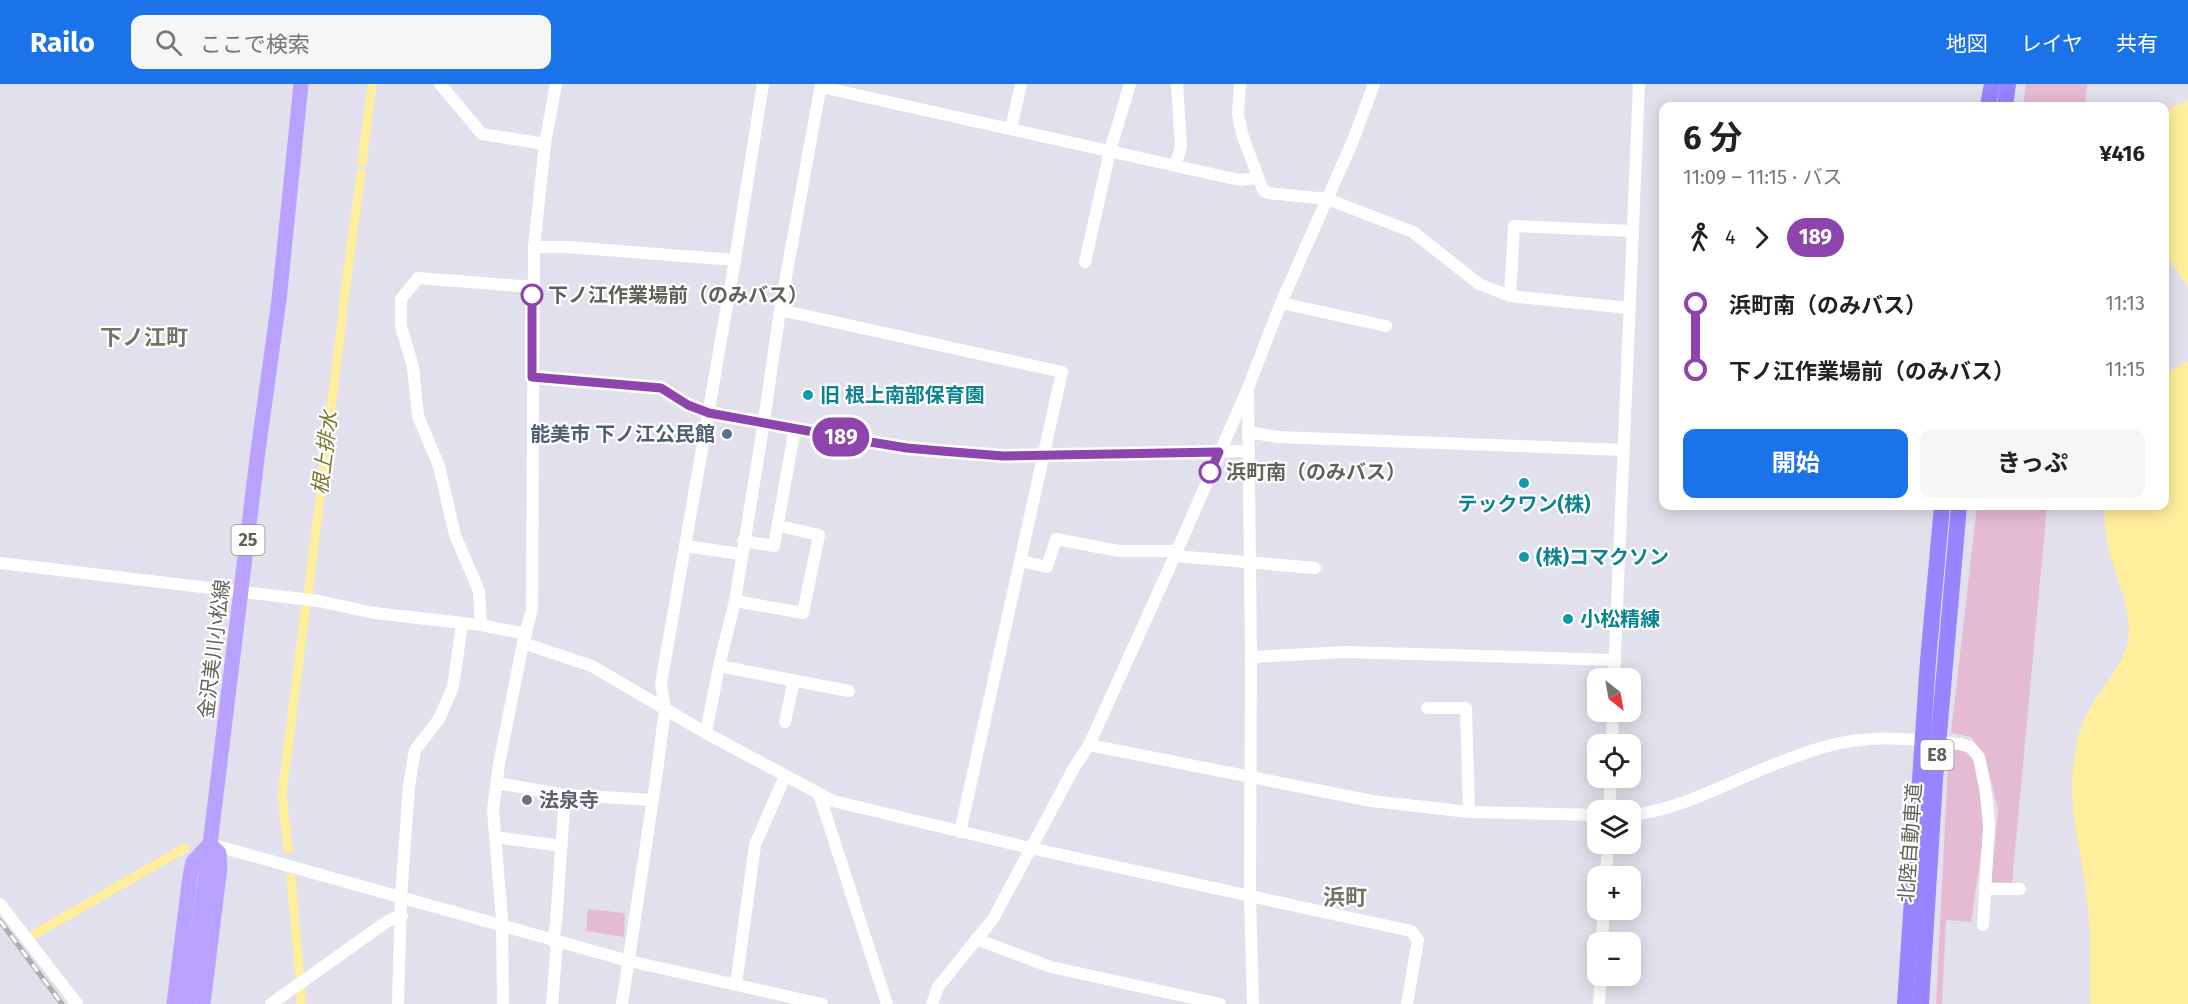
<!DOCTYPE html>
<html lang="ja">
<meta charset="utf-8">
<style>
:root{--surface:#fff;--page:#f6f6f6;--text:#222;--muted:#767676;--accent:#1a73e8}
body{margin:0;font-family:"Fira Sans","Noto Sans JP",sans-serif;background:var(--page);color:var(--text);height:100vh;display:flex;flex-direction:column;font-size:22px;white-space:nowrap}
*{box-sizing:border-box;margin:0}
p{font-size:20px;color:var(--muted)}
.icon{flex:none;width:33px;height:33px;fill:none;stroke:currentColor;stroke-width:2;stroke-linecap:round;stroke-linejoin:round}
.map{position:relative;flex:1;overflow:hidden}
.sheet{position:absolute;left:1659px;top:18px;width:510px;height:408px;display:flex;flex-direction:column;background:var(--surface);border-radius:12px;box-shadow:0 3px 15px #0003}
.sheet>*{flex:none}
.badge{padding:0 12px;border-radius:20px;font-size:21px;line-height:39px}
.needle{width:39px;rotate:149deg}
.controls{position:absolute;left:1587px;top:584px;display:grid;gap:12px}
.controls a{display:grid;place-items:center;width:54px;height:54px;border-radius:12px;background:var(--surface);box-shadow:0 3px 15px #0003;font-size:30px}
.map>.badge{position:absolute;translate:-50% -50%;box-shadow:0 0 0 3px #fff}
.legs{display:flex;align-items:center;gap:9px;height:66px;padding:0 24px;font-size:20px}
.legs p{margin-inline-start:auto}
.overview{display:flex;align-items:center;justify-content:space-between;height:102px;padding:0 24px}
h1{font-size:33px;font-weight:700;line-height:45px}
.primary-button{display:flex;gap:12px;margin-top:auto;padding:12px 24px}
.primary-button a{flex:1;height:69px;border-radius:12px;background:var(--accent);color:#fff;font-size:24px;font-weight:700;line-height:69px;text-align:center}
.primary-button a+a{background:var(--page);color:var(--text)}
ul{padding:0 24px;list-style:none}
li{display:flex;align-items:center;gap:21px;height:66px;font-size:22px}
li i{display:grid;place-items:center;width:9px;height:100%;margin:0 8px;background:currentColor}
li i::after{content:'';width:15px;height:15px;margin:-8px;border:4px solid;border-radius:50%;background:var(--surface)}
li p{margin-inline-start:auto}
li:first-child i{background:linear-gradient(#0000 50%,currentColor 0)}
li:last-child i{background:linear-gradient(currentColor 50%,#0000 0)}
header{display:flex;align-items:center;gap:36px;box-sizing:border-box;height:84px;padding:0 30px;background:var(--accent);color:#fff}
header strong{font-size:28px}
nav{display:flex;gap:33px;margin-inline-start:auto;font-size:21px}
.search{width:420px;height:54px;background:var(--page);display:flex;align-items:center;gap:15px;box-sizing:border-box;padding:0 21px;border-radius:12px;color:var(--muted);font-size:22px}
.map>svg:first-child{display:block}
.green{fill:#e5bbd4}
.water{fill:#ffef9d}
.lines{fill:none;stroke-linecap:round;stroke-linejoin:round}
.canal{stroke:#ffef9d;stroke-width:9}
.minor{stroke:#fff;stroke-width:12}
.major{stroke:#b9a2ff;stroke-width:15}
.highway{stroke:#9784ff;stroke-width:16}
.rail-casing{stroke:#adadab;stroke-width:5}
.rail{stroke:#fff;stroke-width:3;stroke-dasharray:9;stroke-linecap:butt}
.line-1-casing{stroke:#fff;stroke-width:14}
.line-1{stroke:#8e44ad;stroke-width:9}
.stop-1-dot{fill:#fff;stroke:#8e44ad;stroke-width:3}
.culture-dot{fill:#0f9aa8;stroke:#fff;stroke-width:2}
.service-dot{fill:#5c6f8a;stroke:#fff;stroke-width:2}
.worship-dot{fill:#6b7280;stroke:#fff;stroke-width:2}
.labels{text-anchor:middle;stroke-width:4.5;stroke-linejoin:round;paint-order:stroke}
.shield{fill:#fff;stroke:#90908b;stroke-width:1.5}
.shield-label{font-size:18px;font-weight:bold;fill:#616159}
.stop-label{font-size:20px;font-weight:bold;fill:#616159;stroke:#fff;text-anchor:start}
.culture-label{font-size:20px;font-weight:bold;fill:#0d838f;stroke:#fff;text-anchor:start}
.service-label{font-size:20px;font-weight:bold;fill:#4e5e75;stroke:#fff;text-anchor:end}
.street-label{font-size:20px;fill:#616159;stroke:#fff}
.worship-label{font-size:20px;font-weight:bold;fill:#5b616d;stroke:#fff;text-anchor:start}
.water-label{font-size:21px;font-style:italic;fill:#7d762b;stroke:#fff}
.quarter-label{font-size:22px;font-weight:bold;fill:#73736a;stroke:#fff}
</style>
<header>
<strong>Railo</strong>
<div class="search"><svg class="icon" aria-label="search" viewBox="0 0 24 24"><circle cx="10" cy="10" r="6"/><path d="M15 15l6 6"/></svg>ここで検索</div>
<nav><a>地図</a><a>レイヤ</a><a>共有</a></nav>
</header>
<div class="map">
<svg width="2188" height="920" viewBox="0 0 2188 920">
<rect width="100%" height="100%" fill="#e2e0ec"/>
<g class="green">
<path d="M2026 0H2087L2085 22H2023Z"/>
<path d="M1977 422H2047L2012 799 1991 798 1998 726 1986 676 1971 653 1951 649Z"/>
<path d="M1949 664 1961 665 1971 670 1978 682 1985 742 1971 838 1946 836 1942 920H1936Z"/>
<path d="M588 825 625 829 624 853 586 847Z"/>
</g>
<g class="water">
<path d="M2188 16V204L2165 169 2164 28Z"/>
<path d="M2188 277V920H2090C2089 888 2091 856 2088 824 2084 778 2068 730 2073 684 2075 667 2078 646 2086 631 2098 609 2118 588 2126 564 2137 532 2114 494 2108 462 2105 449 2105 435 2103 422H2164L2165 290Z"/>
</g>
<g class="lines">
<g class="canal">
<path d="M362 79 372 0"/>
<path d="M343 222 361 89"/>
<path d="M308 510 343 228"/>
<path d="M288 765 282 711 306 520"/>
<path d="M291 794 300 896"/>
<path d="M33 851 185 764"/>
<path d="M301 902V920"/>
</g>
<g class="minor">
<path d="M440 0 482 50 545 60"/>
<path d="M1240 0 1238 31 1243 53 1263 106 1268 109 1327 115 1413 148 1479 200 1510 212 1629 224"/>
<path d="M821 3 1239 96 1257 94"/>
<path d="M1011 45 1021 0"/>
<path d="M1175 82 1181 63 1177 0"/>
<path d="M534 163H567L735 176"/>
<path d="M1085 178 1110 67 1130 0"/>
<path d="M1510 212 1514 142 1633 147"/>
<path d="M1281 219 1386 242"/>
<path d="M780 226 1062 288 960 748"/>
<path d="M532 293 661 304 688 321 709 329 858 356 907 365 941 367 1003 372 1248 367"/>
<path d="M1248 308 1251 573 1250 812 1253 920"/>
<path d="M1248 348 1278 353 1623 366"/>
<path d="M743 457 774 462 795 344"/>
<path d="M685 462 741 470"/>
<path d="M1175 472 1315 484"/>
<path d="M1021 477 1047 483 1056 455 1119 467H1177"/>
<path d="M0 479 319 517 374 529 481 541 526 550"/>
<path d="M735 517 803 529 819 451 779 442"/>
<path d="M481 541 479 507 455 451 439 382 418 332 413 283 401 242V215L418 194 533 203"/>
<path d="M523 559 592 582 706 649 833 717 1030 764 1411 847 1418 856 1407 920"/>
<path d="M1251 573 1345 568 1615 576"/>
<path d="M719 582 849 607"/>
<path d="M1614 594 1639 0"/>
<path d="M1427 624H1466L1469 728"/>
<path d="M785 638 794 596"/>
<path d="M706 649 719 582 735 517 764 337 780 226 821 0"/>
<path d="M1612 660 1613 627"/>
<path d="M1089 661 1372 717 1469 728 1598 731"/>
<path d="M497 699 565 711 653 716"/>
<path d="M819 710 887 920"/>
<path d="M1609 726 1611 693"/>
<path d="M1630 731C1683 727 1743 690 1794 673 1815 665 1838 658 1860 656 1893 652 1927 657 1960 660L1970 663 1979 673 1986 709 1989 742 1983 841"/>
<path d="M495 753 561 762"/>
<path d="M210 760 629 877 822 920"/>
<path d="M1606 792 1608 759"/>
<path d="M1985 805H2020"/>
<path d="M0 820 77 920"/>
<path d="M976 855 1051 883 1220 920"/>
<path d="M553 857 556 839 565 711"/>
<path d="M1602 858 1604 825"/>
<path d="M736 901 755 761 785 692"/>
<path d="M271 920 382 841 393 834 402 832"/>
<path d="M398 920 401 813 409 702 415 666 439 635 453 603 462 540"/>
<path d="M503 920 502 835 493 726 499 680 523 559 532 525 534 163 545 60 556 0"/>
<path d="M552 920 557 858"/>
<path d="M622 920 657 688 665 625 661 600 735 176 763 0"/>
<path d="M932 920 938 903 993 835 1075 682 1089 661 1177 467 1248 304 1281 219 1352 59 1374 0"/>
<path d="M1599 920 1601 891"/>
</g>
<g class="major">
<path d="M174 920 190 792 193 778 210 760 219 769 220 783 203 920"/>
<path d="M188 920 210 760 258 367 279 216 301 0"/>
</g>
<g class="highway">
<path d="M1988 22 1992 0"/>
<path d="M2005 22 2008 0"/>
<path d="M1905 920 1928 577 1942 422"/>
<path d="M1921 920 1935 695 1959 422"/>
</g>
<defs>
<path id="rail" d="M0 837 62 920"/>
</defs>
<use href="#rail" class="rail-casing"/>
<use href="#rail" class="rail"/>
</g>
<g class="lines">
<defs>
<path id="line-1" d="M532 211V293L661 304 688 321 709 329 858 356 907 364 941 367 1003 372 1219 368 1210 388"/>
</defs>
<use href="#line-1" class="line-1-casing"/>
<use href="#line-1" class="line-1"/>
</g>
<g class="stop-1-dot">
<circle cx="532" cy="211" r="10"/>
<circle cx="1210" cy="388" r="10"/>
</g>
<g class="culture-dot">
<circle cx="808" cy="311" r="6"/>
<circle cx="1524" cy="399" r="6"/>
<circle cx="1524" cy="473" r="6"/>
<circle cx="1568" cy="535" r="6"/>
</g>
<circle class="service-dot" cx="727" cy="350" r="6"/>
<circle class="worship-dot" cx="527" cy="716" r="6"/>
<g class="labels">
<g class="shield">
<rect x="231.5" y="441" width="33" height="30" rx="4.5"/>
<rect x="1920.5" y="656" width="33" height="30" rx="4.5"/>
</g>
<g class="shield-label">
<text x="248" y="462">25</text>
<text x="1937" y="677">E8</text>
</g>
<g class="stop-label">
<text x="548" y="218">下ノ江作業場前（のみバス）</text>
<text x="1226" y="395">浜町南（のみバス）</text>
</g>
<g class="culture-label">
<text x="820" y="318">旧 根上南部保育園</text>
<text x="1524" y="427" text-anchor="middle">テックワン(株)</text>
<text x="1536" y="480">(株)コマクソン</text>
<text x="1580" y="542">小松精練</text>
</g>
<g class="service-label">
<text x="715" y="357">能美市 下ノ江公民館</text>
</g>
<g class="street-label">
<text transform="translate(214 565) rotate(-83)" y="7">金沢美川小松線</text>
<text transform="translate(1910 759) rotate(-86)" y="7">北陸自動車道</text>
</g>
<g class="worship-label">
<text x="539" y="723">法泉寺</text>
</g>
<g class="water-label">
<text transform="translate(325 369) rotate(-83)" y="7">根上排水</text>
</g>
<g class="quarter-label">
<text x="144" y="261">下ノ江町</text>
<text x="1345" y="821">浜町</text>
</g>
</g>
</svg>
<div class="controls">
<a><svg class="needle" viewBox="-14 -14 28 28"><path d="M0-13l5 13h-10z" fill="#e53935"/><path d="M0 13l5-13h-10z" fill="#767676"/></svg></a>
<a><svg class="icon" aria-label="locate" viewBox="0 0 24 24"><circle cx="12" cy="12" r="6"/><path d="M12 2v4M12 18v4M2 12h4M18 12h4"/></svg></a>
<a><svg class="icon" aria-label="layers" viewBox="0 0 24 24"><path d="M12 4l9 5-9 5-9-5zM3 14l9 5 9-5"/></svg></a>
<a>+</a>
<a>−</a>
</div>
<b class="badge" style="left:841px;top:353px;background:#8e44ad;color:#fff">189</b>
<section class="sheet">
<div class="overview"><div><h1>6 分</h1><p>11:09 – 11:15 · バス</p></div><b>¥416</b></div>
<div class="legs"><svg class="icon" aria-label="walk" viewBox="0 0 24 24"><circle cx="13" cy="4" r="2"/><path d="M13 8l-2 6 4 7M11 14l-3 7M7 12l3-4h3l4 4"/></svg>4<svg class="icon" aria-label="forward" viewBox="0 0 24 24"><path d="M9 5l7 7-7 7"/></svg><b class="badge" style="background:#8e44ad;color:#fff">189</b></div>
<ul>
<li><i style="color:#8e44ad"></i><b>浜町南（のみバス）</b><p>11:13</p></li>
<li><i style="color:#8e44ad"></i><b>下ノ江作業場前（のみバス）</b><p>11:15</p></li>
</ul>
<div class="primary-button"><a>開始</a><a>きっぷ</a></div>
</section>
</div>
